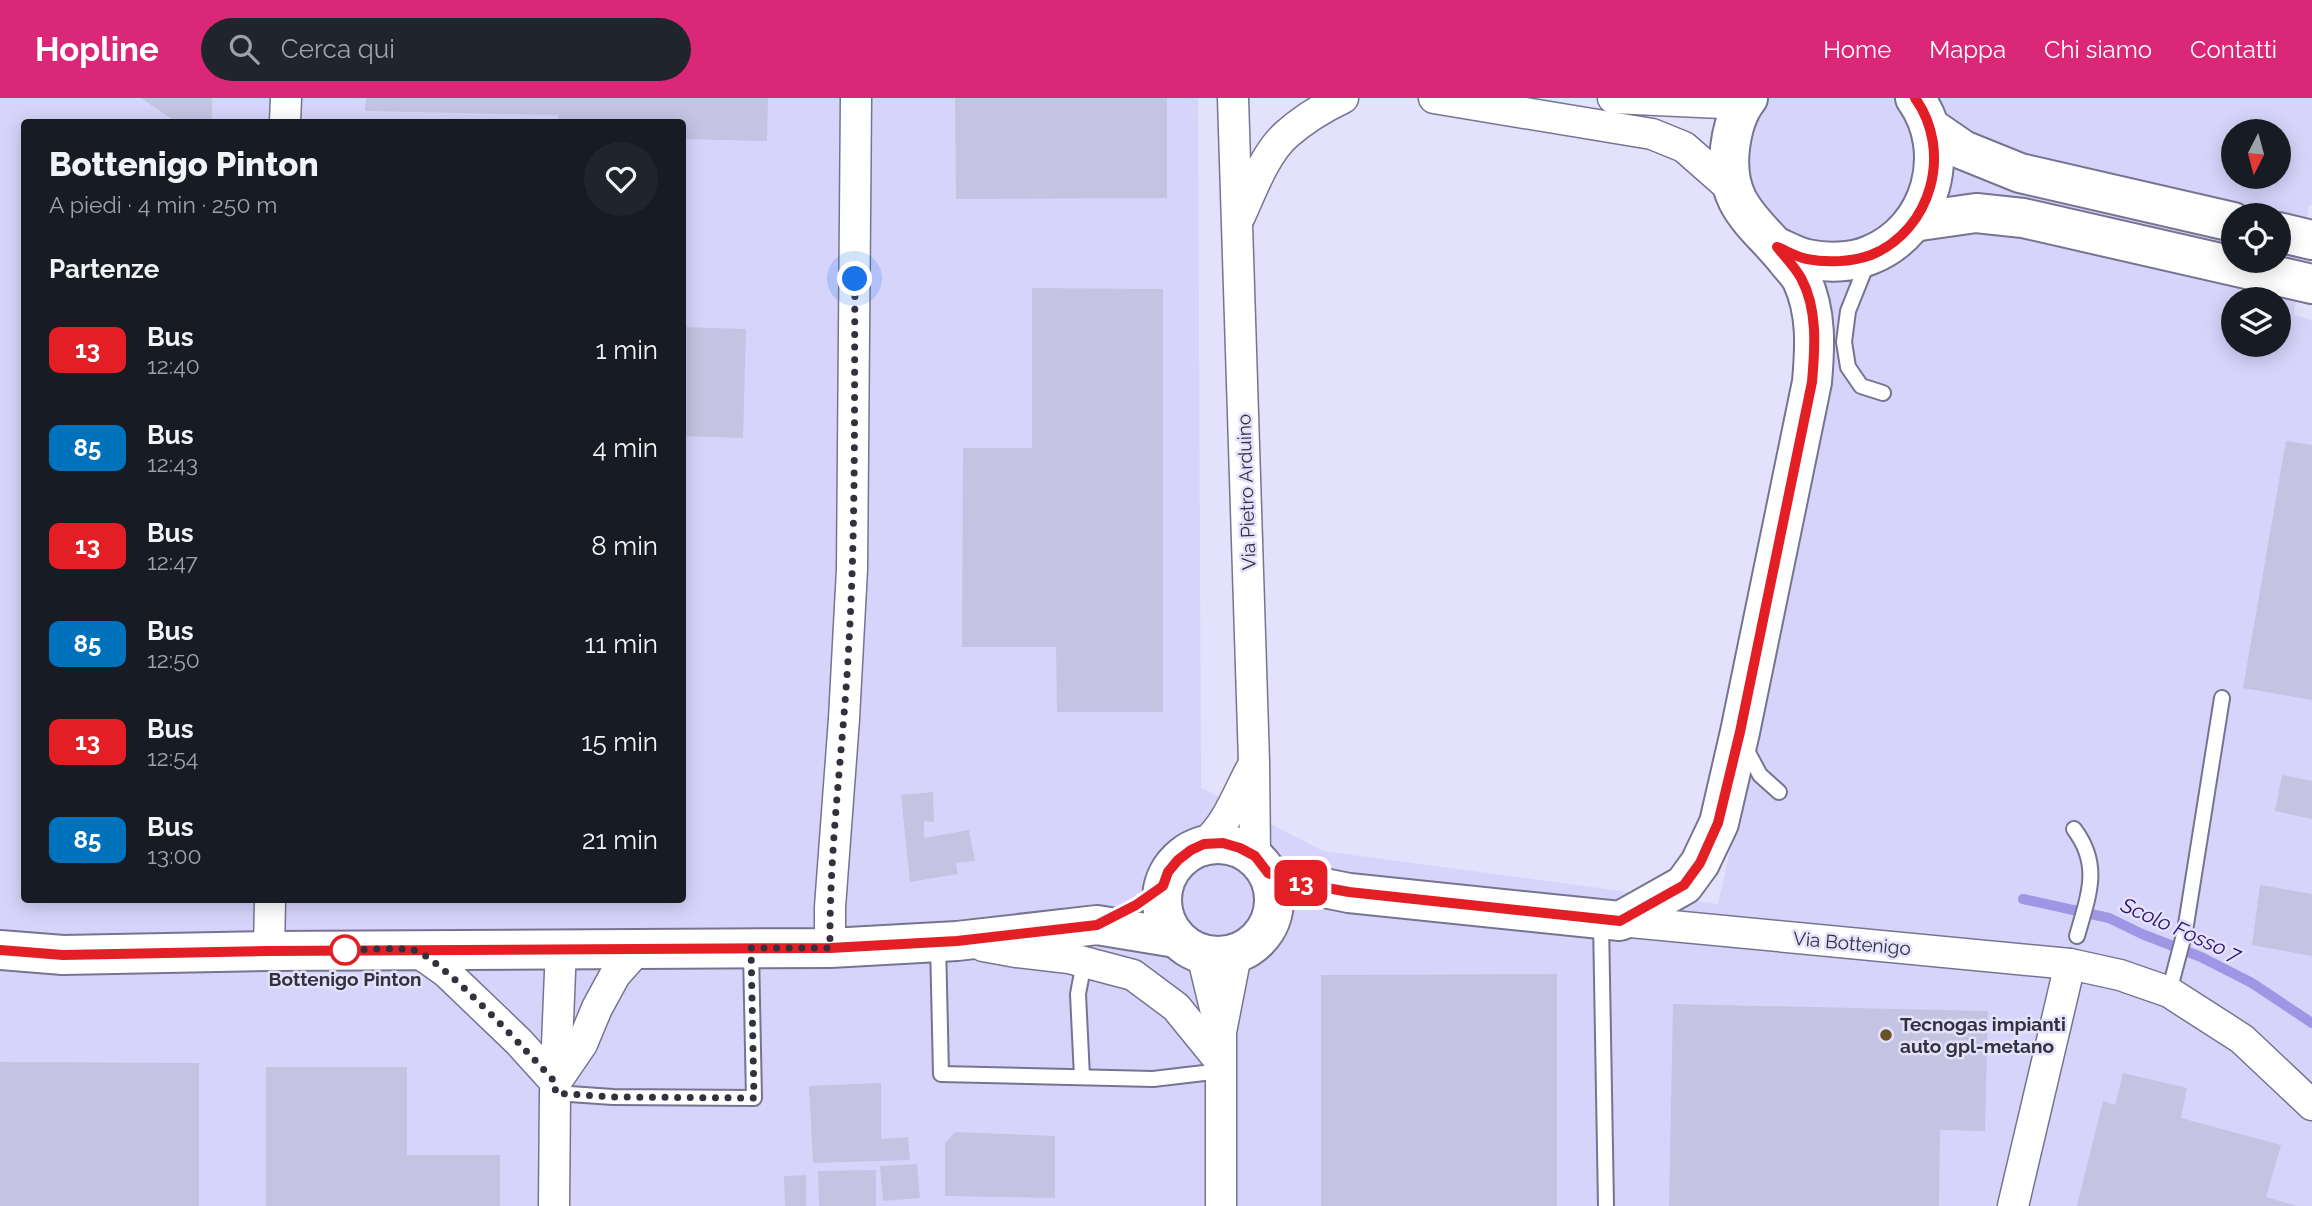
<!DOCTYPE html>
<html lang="it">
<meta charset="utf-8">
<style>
:root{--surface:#171b24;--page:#20242c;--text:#f1f3f6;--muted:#9ea1a6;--accent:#db2777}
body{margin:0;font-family:Raleway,sans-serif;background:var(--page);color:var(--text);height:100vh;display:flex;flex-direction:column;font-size:26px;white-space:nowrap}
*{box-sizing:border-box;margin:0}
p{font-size:23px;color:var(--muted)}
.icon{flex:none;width:38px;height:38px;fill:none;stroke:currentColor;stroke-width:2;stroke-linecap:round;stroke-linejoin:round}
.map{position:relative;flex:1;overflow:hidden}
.panel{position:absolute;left:21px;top:21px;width:665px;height:784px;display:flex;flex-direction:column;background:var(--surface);border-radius:7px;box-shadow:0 4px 18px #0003}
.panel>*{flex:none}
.badge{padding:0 14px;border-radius:10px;font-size:24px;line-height:46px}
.needle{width:46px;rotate:186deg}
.controls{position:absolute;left:2221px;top:21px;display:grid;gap:14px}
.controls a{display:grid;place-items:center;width:70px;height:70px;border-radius:50%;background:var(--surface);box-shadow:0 4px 18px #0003;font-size:35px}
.you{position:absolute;width:35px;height:35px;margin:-18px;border:5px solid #fff;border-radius:50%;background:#1a73e8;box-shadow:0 0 0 10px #1a73e833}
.map>.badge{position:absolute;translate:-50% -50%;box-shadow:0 0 0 4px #fff}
h2{padding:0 28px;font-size:26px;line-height:63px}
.round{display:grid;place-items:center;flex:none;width:74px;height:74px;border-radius:37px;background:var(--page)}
.summary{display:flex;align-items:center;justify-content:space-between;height:119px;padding:0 28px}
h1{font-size:33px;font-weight:800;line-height:52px}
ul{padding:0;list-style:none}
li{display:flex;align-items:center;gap:21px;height:98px;padding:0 28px}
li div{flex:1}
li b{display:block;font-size:26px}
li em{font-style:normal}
li .badge{min-width:77px;font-weight:700;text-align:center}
header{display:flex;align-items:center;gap:42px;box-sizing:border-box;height:98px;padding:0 35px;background:var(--accent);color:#fff}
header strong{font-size:33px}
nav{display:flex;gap:38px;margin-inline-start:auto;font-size:24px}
.search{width:490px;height:63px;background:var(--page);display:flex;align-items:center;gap:18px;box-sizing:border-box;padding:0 24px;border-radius:38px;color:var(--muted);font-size:26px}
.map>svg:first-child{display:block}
.built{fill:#d7d4fb;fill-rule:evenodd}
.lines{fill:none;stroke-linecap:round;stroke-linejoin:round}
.stream{stroke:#9f96e5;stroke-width:10}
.building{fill:#c5c3e2}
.lane-casing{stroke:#767490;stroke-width:18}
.street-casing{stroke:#767490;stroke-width:33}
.secondary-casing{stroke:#767490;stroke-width:42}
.lane{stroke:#fff;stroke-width:14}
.street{stroke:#fff;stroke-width:30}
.secondary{stroke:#fff;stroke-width:38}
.line-casing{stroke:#fff;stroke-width:16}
.line{stroke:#e31e24;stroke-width:10}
.walk{stroke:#32313d;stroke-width:7;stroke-dasharray:0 12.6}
.stop-dot{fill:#fff;stroke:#e31e24;stroke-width:3.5}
.poi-dot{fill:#6c5124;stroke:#e3e1fb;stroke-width:2.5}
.labels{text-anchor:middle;stroke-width:5;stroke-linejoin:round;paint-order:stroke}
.street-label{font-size:19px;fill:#32313d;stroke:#e3e1fb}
.stop-label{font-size:19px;font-weight:bold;fill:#32313d;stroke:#e3e1fb}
.poi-label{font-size:19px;font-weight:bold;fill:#32313d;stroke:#e3e1fb;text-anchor:start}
.water-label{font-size:21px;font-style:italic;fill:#2c0d69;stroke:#e3e1fb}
</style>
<header>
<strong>Hopline</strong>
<div class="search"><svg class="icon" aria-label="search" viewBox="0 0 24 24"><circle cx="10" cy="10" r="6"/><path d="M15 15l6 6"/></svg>Cerca qui</div>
<nav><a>Home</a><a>Mappa</a><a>Chi siamo</a><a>Contatti</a></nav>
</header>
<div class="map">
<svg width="2312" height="1108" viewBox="0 0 2312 1108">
<rect width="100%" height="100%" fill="#e3e1fb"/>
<path class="built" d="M0 0H1198L1201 690 1323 753 1718 806 1766 593 1821 308 1831 213 1763 148 1720 0H2312V107H2309L2294 217 2312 222V1108H0ZM24 24H682V802H24ZM2233 33H2278V79H2233ZM2233 117H2278V163H2233ZM2233 201H2278V247H2233Z"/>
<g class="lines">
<path class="stream" d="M2023 801 2109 820 2142 836 2201 859 2252 885 2312 925"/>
</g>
<g class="building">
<path d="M141 0H212V24H176Z"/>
<path d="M366 0H768L767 43 682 41V24H558V17L365 13Z"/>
<path d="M955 0H1167V100L956 101Z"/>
<path d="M1032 190 1163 191V614H1057L1056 549H962L963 350H1032Z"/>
<path d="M682 229 746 231 743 340 682 338Z"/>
<path d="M2286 343 2312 347V602L2243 590Z"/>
<path d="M2282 677 2312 683V721L2275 713Z"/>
<path d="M933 694 934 724 924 723V740L969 732 975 763 956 765 958 776 910 784 901 697Z"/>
<path d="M2260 787 2312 796V858L2252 847Z"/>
<path d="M1557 876V1108H1321V877Z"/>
<path d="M1673 906 1988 913 1985 1033 1940 1032 1939 1108H1669Z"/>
<path d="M0 964 199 965V1108H0Z"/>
<path d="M266 969H407V1057H500V1108H266Z"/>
<path d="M2123 975 2187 990 2181 1020 2281 1047 2266 1099 2297 1108H2077L2103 1003 2115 1007Z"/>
<path d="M881 985V1041L908 1039 910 1062 813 1065 809 988Z"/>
<path d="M955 1034 1055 1038V1100L945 1098V1045Z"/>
<path d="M917 1066 920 1100 883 1103 880 1068Z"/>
<path d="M876 1072V1108H819L818 1073Z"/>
<path d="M806 1077V1108H785L784 1078Z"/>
</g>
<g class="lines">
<defs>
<g id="lane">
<path d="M1868 163 1848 213 1844 244 1848 269 1861 288 1883 295"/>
<path d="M1745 649 1760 677 1779 694"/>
<path d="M2074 731C2102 768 2088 798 2077 838"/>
<path d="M1601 823 1606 1108"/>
<path d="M938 844 941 976 1153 981 1221 973"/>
<path d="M2169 894 2185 833 2222 600"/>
<path d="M1082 979 1078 896 1084 864"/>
<path d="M555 995 613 999 754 1000 751 854"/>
</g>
<g id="street">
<path d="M1233 0 1254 664 1255 758"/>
<path d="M1434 0 1652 36 1684 49 1733 92"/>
<path d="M1613 0 1743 6"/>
<path d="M285 24 286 0"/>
<path d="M1240 118C1252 92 1265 55 1287 36 1303 22 1324 9 1343 0"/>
<path d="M1204 746C1227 727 1237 697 1251 671"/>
<path d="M1620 823 2070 866 2120 877 2169 894 2242 941 2312 1007"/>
<path d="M983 848 1016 854 1069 860 1133 877 1176 909 1220 963"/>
<path d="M830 850V809L844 621 852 471 856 0"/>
<path d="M415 852 446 874 519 944 556 985"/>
<path d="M269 853 270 802"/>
<path d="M1202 856 1219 927"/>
<path d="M556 984 582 946 597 910 615 877 639 850"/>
<path d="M554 1108 555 995 561 850"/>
<path d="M1221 1108V934L1236 857"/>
<path d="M2013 1108 2070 866"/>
</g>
<g id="secondary">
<path d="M1931 30 1963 52 2020 75 2233 124"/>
<path d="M1913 124 1976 115 2023 120 2312 186"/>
<path d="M2278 134 2312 142"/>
<path d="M1777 149C1786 153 1797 159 1807 161 1826 165 1852 165 1870 157 1932 132 1953 53 1915 0"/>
<circle cx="1218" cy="802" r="56"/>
<path d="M1268 775 1289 783 1349 795 1620 823 1684 787 1700 765 1719 725 1740 634 1812 284C1815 249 1817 215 1802 182 1799 176 1794 171 1789 165 1758 125 1723 109 1730 50 1732 33 1737 14 1748 0"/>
<path d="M0 852 63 857 269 853 830 850 957 843 1097 827 1176 840"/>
</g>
</defs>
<use href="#lane" class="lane-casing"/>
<use href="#street" class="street-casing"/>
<use href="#secondary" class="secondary-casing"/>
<use href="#lane" class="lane"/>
<use href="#street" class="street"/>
<use href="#secondary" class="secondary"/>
</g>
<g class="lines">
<defs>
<path id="line" d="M0 852 63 857 269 853 830 850 957 843 1097 827 1136 807 1163 788 1168 774 1178 762 1191 752 1204 746 1223 745 1240 750 1255 758 1268 775 1289 783 1349 794 1620 823 1684 787 1700 765 1718 725 1740 634 1812 284C1815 250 1818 211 1801 180 1795 169 1785 159 1777 149 1787 153 1797 159 1807 161 1826 165 1852 164 1871 157 1932 132 1953 53 1915 0"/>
</defs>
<use href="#line" class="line-casing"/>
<use href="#line" class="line"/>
<path class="walk" d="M345 852H342C365 852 390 849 413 852 438 856 534 961 556 985L555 995 613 999 754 1000 751 850H830C829 747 844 645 849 543 856 422 854 302 855 181"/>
</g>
<circle class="stop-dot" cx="345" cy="852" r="14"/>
<circle class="poi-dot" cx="1886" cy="937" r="7"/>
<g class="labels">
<g class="street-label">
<text transform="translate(1246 394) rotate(-92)" y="7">Via Pietro Arduino</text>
<text transform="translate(1852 845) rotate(5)" y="7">Via Bottenigo</text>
</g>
<g class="stop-label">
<text x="345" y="888">Bottenigo Pinton</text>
</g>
<g class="poi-label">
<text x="1900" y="933">Tecnogas impianti<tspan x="1900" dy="22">auto gpl-metano</tspan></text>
</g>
<g class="water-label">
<text transform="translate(2181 832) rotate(24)" y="7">Scolo Fosso 7</text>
</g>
</g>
</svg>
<div class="controls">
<a><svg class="needle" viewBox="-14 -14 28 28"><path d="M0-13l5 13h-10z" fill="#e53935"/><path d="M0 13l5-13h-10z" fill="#9ea1a6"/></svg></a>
<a><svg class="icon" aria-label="locate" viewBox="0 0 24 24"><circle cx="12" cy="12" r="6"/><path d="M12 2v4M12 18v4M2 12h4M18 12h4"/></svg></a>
<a><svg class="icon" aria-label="layers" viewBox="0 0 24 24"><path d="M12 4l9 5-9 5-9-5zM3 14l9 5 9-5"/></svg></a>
</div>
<div class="you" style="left:855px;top:181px"></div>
<b class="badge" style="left:1301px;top:785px;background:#e31e24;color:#fff">13</b>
<section class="panel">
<div class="summary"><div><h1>Bottenigo Pinton</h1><p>A piedi · 4 min · 250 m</p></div><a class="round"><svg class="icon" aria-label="heart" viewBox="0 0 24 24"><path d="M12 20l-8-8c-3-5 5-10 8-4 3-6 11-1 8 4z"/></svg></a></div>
<h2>Partenze</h2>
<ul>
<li><span class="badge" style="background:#e31e24;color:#fff">13</span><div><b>Bus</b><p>12:40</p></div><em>1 min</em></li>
<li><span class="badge" style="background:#0072bc;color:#fff">85</span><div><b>Bus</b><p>12:43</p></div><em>4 min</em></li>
<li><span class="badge" style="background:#e31e24;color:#fff">13</span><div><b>Bus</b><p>12:47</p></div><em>8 min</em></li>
<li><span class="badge" style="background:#0072bc;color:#fff">85</span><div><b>Bus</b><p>12:50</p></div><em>11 min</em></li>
<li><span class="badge" style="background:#e31e24;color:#fff">13</span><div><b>Bus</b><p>12:54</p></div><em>15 min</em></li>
<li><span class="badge" style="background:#0072bc;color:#fff">85</span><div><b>Bus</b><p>13:00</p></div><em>21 min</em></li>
</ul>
</section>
</div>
